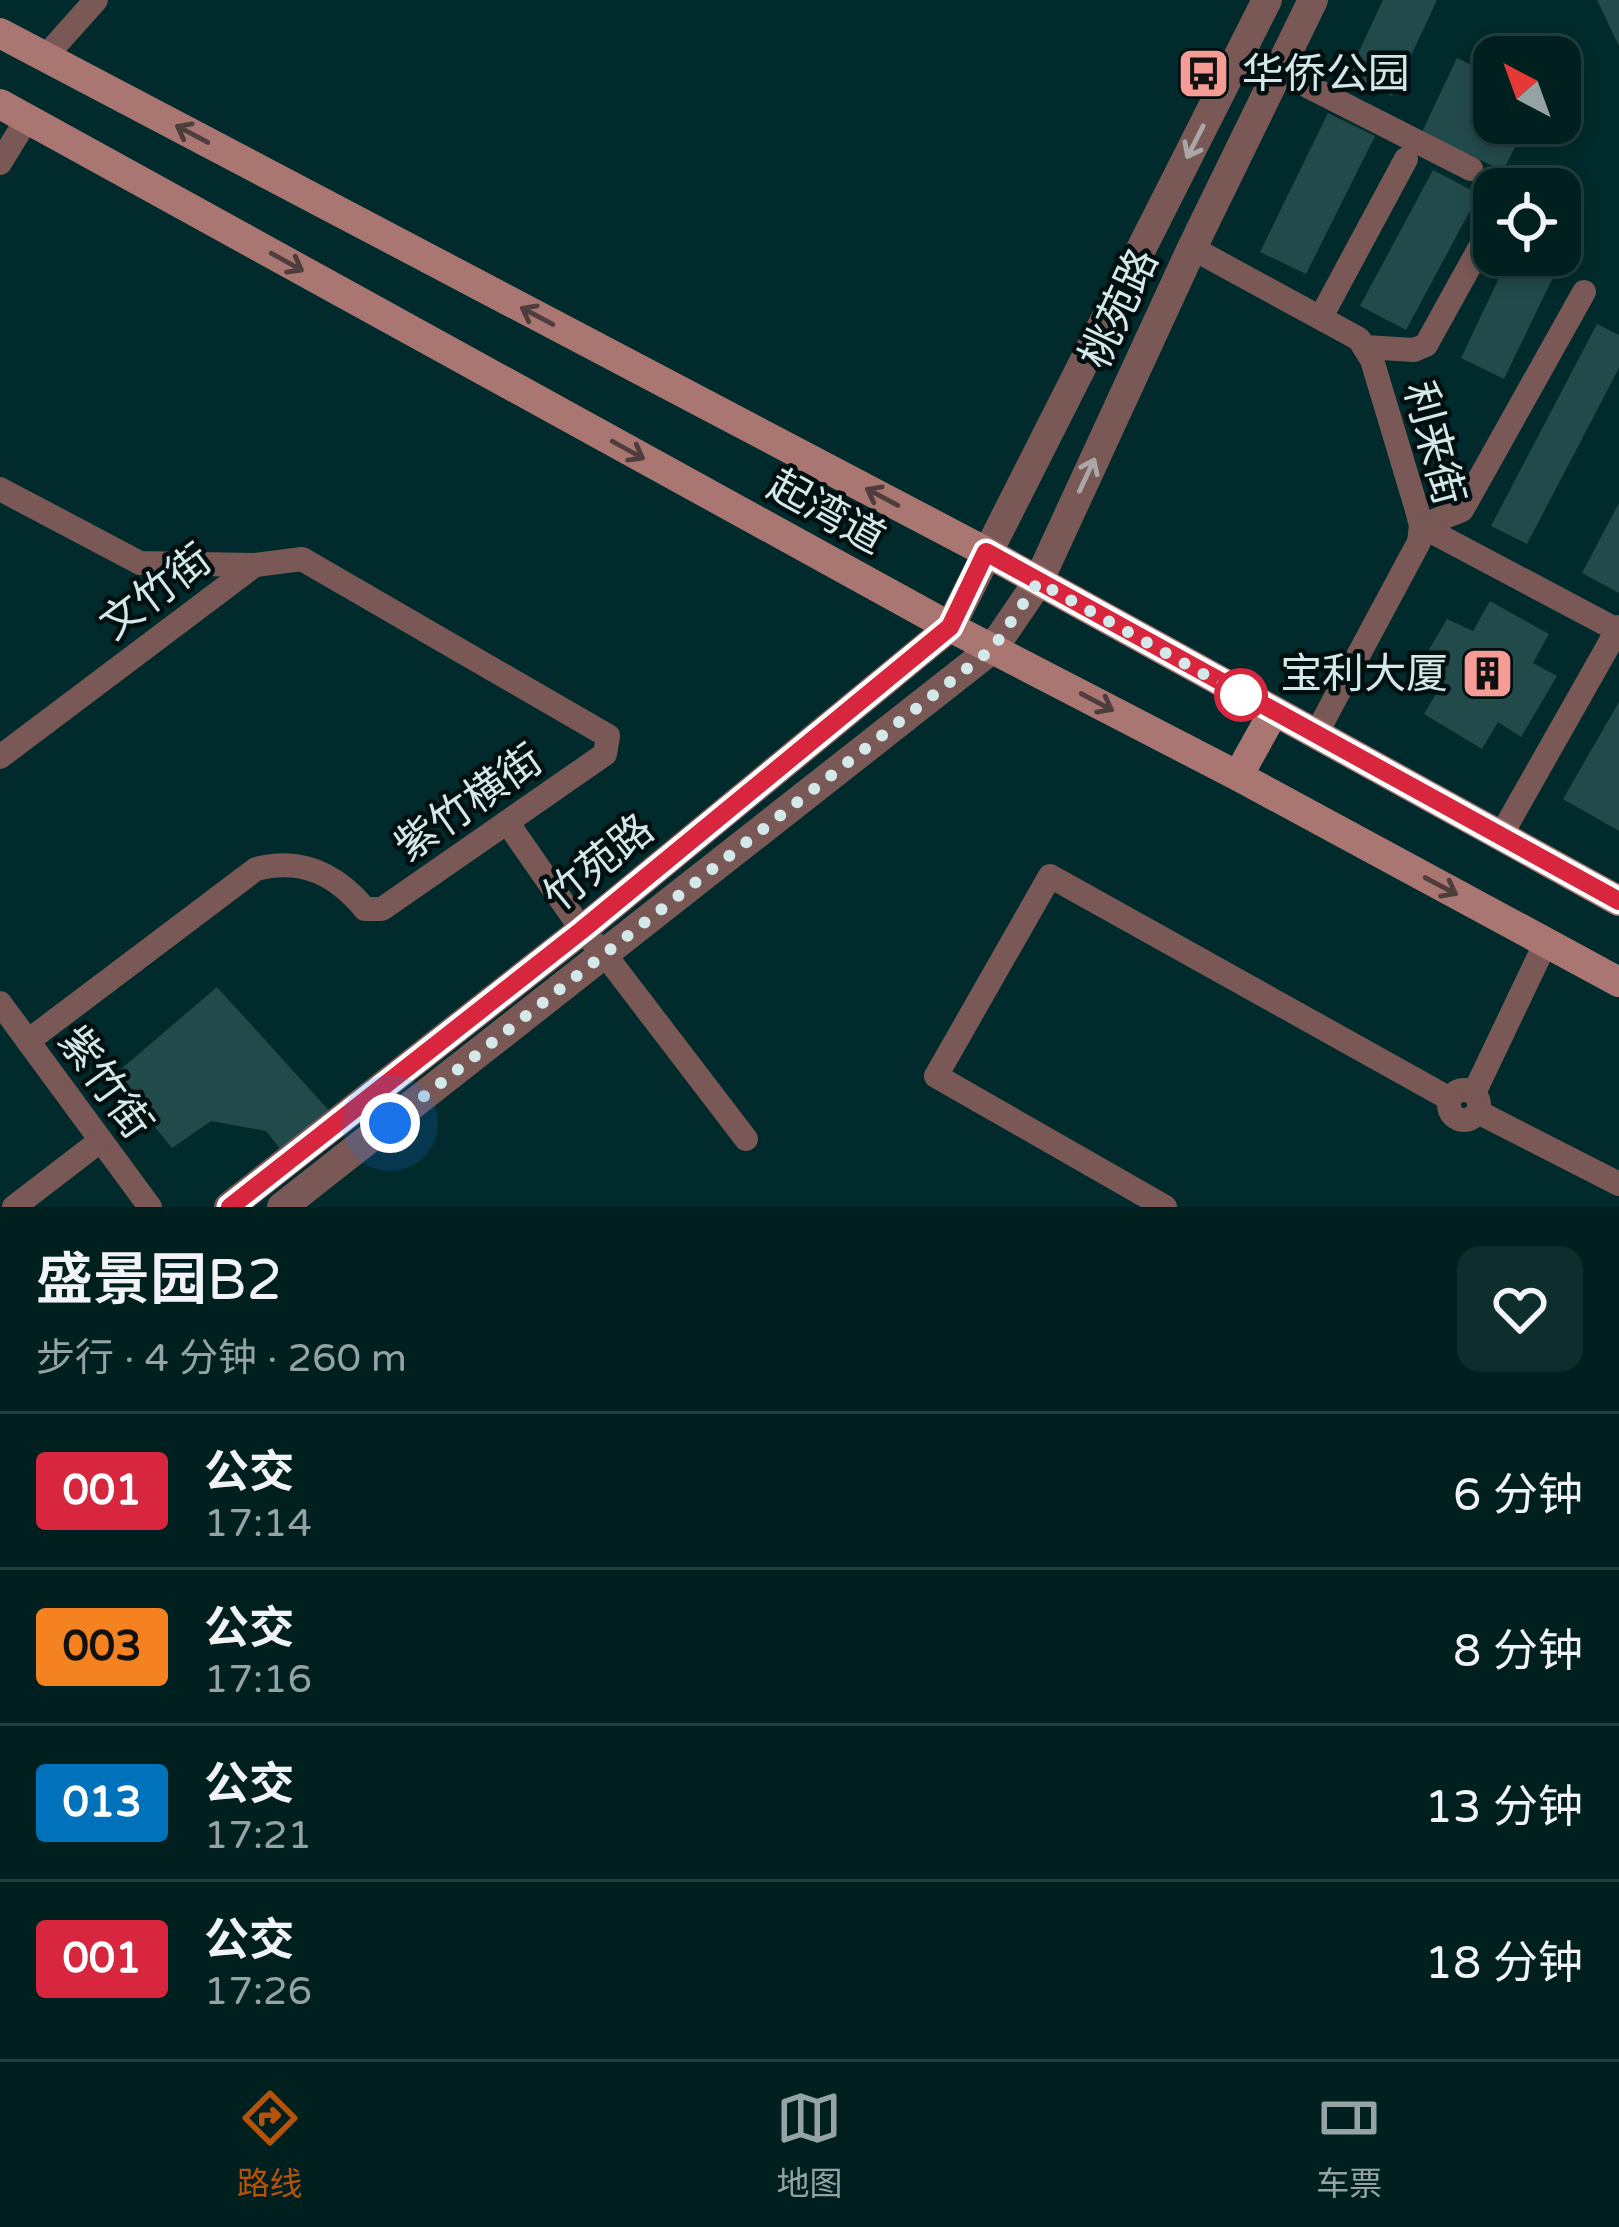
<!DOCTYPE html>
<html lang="zh">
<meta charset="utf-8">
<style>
:root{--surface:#002020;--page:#0e2d2d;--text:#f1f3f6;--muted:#95a3a5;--line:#223e3e;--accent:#b45309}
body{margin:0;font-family:"Varela Round","Noto Sans SC",sans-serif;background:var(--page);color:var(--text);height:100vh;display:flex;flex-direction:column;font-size:45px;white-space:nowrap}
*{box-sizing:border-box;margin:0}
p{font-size:39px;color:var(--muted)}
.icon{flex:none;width:66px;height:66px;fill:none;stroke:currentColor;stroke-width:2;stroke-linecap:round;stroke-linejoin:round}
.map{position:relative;height:1207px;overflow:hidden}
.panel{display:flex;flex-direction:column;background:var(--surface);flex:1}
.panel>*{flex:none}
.badge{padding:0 24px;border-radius:9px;font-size:42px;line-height:78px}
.needle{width:78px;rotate:319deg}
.tools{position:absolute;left:1473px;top:36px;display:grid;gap:24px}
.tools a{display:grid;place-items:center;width:108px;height:108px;border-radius:24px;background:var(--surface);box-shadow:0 6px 18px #0003,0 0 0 3px var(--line);font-size:60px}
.you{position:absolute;width:60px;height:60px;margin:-30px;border:9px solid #fff;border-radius:50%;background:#1a73e8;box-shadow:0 0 0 18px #1a73e833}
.map>.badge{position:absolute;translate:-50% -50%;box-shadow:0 0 0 6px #fff}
.round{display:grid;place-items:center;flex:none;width:126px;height:126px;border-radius:24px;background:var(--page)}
.headline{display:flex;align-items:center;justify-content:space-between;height:204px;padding:0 36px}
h1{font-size:57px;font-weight:600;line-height:90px}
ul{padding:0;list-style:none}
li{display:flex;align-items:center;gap:36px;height:156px;padding:0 36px;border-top:3px solid var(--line)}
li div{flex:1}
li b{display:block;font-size:45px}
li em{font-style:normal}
li .badge{min-width:132px;font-weight:700;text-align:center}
.tabs{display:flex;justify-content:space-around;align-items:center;height:168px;border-top:3px solid var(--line);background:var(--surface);font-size:33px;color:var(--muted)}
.tabs a{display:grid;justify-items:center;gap:6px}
.tabs .selected{color:var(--accent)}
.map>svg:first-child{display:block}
.building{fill:#234a4b}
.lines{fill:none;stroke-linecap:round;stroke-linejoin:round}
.minor{stroke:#795855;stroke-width:24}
.tertiary{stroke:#795855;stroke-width:30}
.secondary{stroke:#a97671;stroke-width:30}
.oneway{stroke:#4d3d3c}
.oneway2{stroke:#aaa7a6}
.line-casing{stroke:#fff;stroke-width:27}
.line{stroke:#d7263d;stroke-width:18}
.walk{stroke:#d3e8e9;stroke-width:12;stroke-dasharray:0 21.6}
.stop-dot{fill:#fff;stroke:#d7263d;stroke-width:6}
.labels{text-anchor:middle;stroke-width:9;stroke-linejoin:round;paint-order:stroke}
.poi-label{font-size:42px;fill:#d3e8e9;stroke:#020f10;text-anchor:start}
.street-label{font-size:42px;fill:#d3e8e9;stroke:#020f10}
</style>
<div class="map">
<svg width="1619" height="1207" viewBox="0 0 1619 1207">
<rect width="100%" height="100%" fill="#002a2b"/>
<g class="building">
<path d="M1383 0H1437L1392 96 1348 75Z"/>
<path d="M1597 0H1619V46Z"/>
<path d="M1457 58 1494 76V123H1527L1503 171 1422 132Z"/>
<path d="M1328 113 1375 136 1306 274 1260 252Z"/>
<path d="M1433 170 1479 194 1406 330 1360 306Z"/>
<path d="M1560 227 1574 234 1504 379 1461 358 1510 255H1560Z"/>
<path d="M1597 324 1619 335V368L1527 544 1491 526Z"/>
<path d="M1619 503V593L1582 573Z"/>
<path d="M1490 601 1549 634 1533 663 1557 676 1521 737 1498 722 1482 749 1424 714 1442 684 1417 670 1447 619 1473 631Z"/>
<path d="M1619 702V831L1563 799Z"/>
<path d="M217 987 344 1127 293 1165 266 1131 211 1121 172 1148 113 1076Z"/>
</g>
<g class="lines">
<g class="minor">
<path d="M45 57 96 0"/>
<path d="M1278 71 1471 169"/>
<path d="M0 163 27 119"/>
<path d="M1192 248 1359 339 1372 360 1417 510 1421 526 1419 542 1315 736"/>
<path d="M1321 317 1406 159"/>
<path d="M1365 347 1414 350 1426 345 1494 222"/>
<path d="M0 489 140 563 255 565 0 757"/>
<path d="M1421 526 1462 510 1584 292"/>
<path d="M1421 526 1617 630"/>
<path d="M507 822 582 930 606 956 746 1139"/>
<path d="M1500 837 1619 627"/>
<path d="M0 1003 150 1207"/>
<path d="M28 1041 256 869C302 857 336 874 365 909H382L605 754 608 736 302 559 255 565"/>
<circle cx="1464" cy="1105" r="15"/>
<path d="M1474 1093 1546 942"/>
<path d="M1478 1112 1619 1184"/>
<path d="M14 1207 100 1141"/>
<path d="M1165 1207 936 1076 1050 876 1450 1099"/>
</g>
<g class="tertiary">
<path d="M229 1207 582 930 950 627 1267 0"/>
<path d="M282 1207 993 648 1038 582 1192 248 1313 0"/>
</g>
<g class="secondary">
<path d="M0 33 986 552 1619 901"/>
<path d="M0 104 950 627 1238 776 1619 982"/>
<path d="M1238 776 1273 713"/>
</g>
</g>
<defs><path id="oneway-shaft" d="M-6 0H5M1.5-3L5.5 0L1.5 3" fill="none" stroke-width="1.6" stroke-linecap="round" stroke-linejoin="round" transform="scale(3)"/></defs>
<g class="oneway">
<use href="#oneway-shaft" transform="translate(192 134) rotate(-152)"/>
<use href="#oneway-shaft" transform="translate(287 262) rotate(29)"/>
<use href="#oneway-shaft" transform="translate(537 316) rotate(-152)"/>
<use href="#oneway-shaft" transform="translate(628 450) rotate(29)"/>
<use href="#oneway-shaft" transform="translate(882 497) rotate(-152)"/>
<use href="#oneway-shaft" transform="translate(1097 702) rotate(28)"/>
<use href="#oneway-shaft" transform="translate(1441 886) rotate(28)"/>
</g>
<g class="oneway2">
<use href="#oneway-shaft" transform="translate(1195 142) rotate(117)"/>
<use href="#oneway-shaft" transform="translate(1087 475) rotate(-65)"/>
</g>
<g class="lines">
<defs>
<path id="line" d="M230 1207 582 930 950 627 986 552 1619 901"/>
</defs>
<use href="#line" class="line-casing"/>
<use href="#line" class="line"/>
<path class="walk" d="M390 1123 993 648 1038 582 1241 695"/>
</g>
<defs>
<symbol id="bus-square" viewBox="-11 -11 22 22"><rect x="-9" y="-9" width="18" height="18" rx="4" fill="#f59c94" stroke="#020f10"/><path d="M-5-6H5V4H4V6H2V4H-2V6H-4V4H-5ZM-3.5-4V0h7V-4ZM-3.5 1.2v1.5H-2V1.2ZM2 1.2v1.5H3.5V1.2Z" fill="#111"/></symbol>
<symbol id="building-square" viewBox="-11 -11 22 22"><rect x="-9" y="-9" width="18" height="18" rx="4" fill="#f59c94" stroke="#020f10"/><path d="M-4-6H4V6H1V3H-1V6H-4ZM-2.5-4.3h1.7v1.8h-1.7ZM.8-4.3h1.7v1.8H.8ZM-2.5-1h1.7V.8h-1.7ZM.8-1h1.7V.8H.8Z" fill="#111"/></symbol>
</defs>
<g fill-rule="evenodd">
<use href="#bus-square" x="1174" y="44" width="59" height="59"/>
<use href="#building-square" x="1458" y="644" width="59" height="59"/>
</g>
<circle class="stop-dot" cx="1241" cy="695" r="24"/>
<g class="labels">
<g class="poi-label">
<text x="1242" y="88">华侨公园</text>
<text x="1448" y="688" text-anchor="end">宝利大厦</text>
</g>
<g class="street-label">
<text transform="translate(1118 308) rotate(-65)" y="15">桃苑路</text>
<text transform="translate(1435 443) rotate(75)" y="15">利来街</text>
<text transform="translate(827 511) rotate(29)" y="15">起湾道</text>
<text transform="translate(155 591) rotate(-37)" y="15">文竹街</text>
<text transform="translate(468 802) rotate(-35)" y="15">紫竹横街</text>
<text transform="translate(598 862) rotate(-39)" y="15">竹苑路</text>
<text transform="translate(106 1082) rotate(54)" y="15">紫竹街</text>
</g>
</g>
</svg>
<div class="tools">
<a><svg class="needle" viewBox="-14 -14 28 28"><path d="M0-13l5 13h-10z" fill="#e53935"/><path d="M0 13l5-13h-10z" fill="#95a3a5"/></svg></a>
<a><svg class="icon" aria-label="locate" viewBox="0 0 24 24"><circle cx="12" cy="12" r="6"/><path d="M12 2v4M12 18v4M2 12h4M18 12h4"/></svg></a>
</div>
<div class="you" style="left:390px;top:1123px"></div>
</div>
<section class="panel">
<div class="headline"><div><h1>盛景园B2</h1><p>步行 · 4 分钟 · 260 m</p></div><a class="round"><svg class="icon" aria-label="heart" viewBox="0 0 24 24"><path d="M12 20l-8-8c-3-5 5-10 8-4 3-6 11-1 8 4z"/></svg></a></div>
<ul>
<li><span class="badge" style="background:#d7263d;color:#fff">001</span><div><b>公交</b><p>17:14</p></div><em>6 分钟</em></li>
<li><span class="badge" style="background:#f58220;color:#111">003</span><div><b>公交</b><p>17:16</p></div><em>8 分钟</em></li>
<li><span class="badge" style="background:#0072bc;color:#fff">013</span><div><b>公交</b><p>17:21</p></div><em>13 分钟</em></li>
<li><span class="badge" style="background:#d7263d;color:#fff">001</span><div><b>公交</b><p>17:26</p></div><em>18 分钟</em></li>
</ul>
</section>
<nav class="tabs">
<a class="selected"><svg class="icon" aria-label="directions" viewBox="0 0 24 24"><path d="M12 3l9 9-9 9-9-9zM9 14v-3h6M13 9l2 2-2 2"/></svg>路线</a>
<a><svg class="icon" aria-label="map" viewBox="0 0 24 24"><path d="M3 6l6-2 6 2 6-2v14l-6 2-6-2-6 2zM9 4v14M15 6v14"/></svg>地图</a>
<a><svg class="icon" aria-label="tickets" viewBox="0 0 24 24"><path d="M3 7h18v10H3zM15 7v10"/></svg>车票</a>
</nav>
